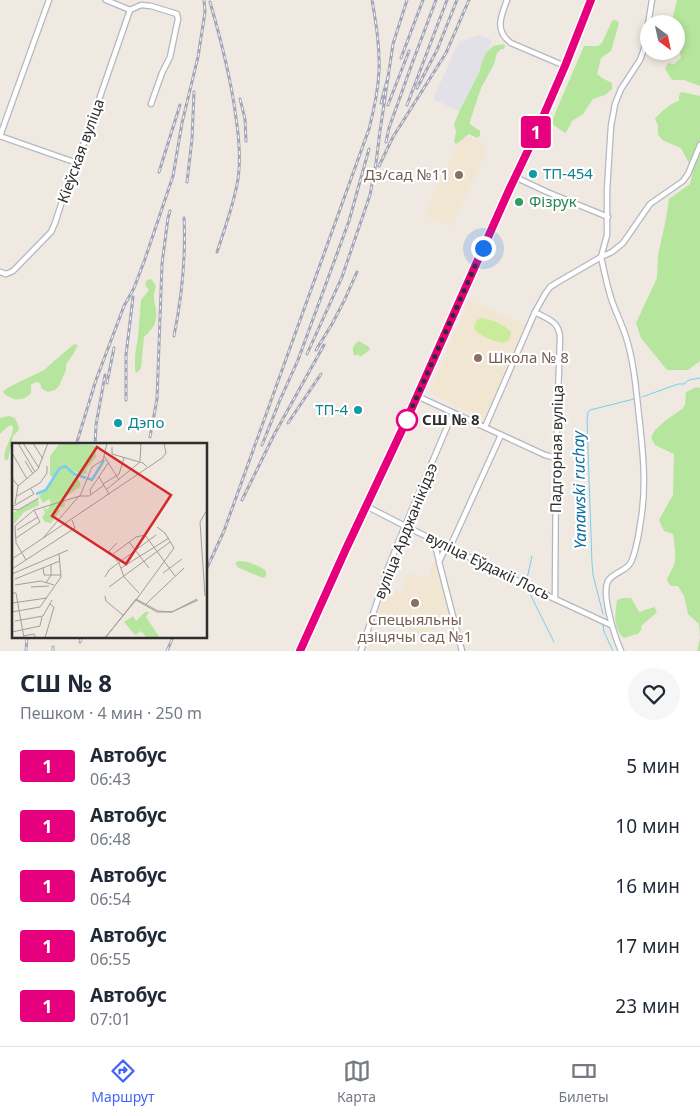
<!DOCTYPE html>
<html lang="ru">
<meta charset="utf-8">
<style>
:root{--surface:#fff;--page:#f6f6f7;--text:#1f2937;--muted:#747a83;--line:#e0e1e3;--accent:#4264fb}
body{margin:0;font-family:"Noto Sans",sans-serif;background:var(--page);color:var(--text);height:100vh;display:flex;flex-direction:column;font-size:19px;white-space:nowrap}
*{box-sizing:border-box;margin:0}
p{font-size:16px;color:var(--muted)}
.icon{flex:none;width:28px;height:28px;fill:none;stroke:currentColor;stroke-width:2;stroke-linecap:round;stroke-linejoin:round}
.map{position:relative;height:651px;overflow:hidden}
.sheet{display:flex;flex-direction:column;background:var(--surface);flex:1}
.sheet>*{flex:none}
.badge{padding:0 10px;border-radius:4px;font-size:18px;line-height:32px}
.needle{width:32px;rotate:147deg}
.controls{position:absolute;left:640px;top:15px;display:grid;gap:10px}
.controls a{display:grid;place-items:center;width:45px;height:45px;border-radius:50%;background:var(--surface);box-shadow:0 2px 8px #0003;font-size:25px}
.you{position:absolute;width:25px;height:25px;margin:-12px;border:4px solid #fff;border-radius:50%;background:#1a73e8;box-shadow:0 0 0 8px #1a73e833}
.map>.badge{position:absolute;translate:-50% -50%;box-shadow:0 0 0 2px #fff}
.round{display:grid;place-items:center;flex:none;width:52px;height:52px;border-radius:26px;background:var(--page)}
.overview{display:flex;align-items:center;justify-content:space-between;height:85px;padding:0 20px}
h1{font-size:24px;font-weight:700;line-height:38px}
ul{padding:0;list-style:none}
li{display:flex;align-items:center;gap:15px;height:60px;padding:0 20px}
li div{flex:1}
li b{display:block;font-size:19px}
li em{font-style:normal}
li .badge{min-width:55px;font-weight:700;text-align:center}
.tabs{display:flex;justify-content:space-around;align-items:center;height:70px;border-top:1px solid var(--line);background:var(--surface);font-size:14px;color:var(--muted)}
.tabs a{display:grid;justify-items:center;gap:2px}
.tabs .on{color:var(--accent)}
.map>svg:first-child{display:block}
.industrial{fill:#e3e1e8}
.education{fill:#f0e6d1}
.green{fill:#b6e59e}
.pitch{fill:#c9ec9a}
.lines{fill:none;stroke-linecap:round;stroke-linejoin:round}
.stream{stroke:#75cff0;stroke-width:1}
.minor-casing{stroke:#b4b7c1;stroke-width:7}
.secondary-casing{stroke:#b4b7c1;stroke-width:9}
.minor{stroke:#fff;stroke-width:4.5}
.secondary{stroke:#fff;stroke-width:6}
.rail-casing{stroke:#a3a6b8;stroke-width:3}
.rail{stroke:#fff;stroke-width:1;stroke-dasharray:4;stroke-linecap:butt}
.line-casing{stroke:#fff;stroke-width:11}
.line{stroke:#e6007e;stroke-width:8}
.walk{stroke:#2e2e2e;stroke-width:5;stroke-dasharray:0 9}
.culture-dot{fill:#0f9aa8;stroke:#fff;stroke-width:2}
.education-dot{fill:#8d6e63;stroke:#fff;stroke-width:2}
.leisure-dot{fill:#2e9e5b;stroke:#fff;stroke-width:2}
.stop-dot{fill:#fff;stroke:#e6007e;stroke-width:2.5}
.labels{text-anchor:middle;stroke-width:4.5;stroke-linejoin:round;paint-order:stroke}
.street-label{font-size:15px;fill:#2e2e2e;stroke:#fff}
.culture-label{font-size:15px;fill:#0d838f;stroke:#fff;text-anchor:start}
.education-label{font-size:15px;fill:#785e54;stroke:#fff;text-anchor:end}
.leisure-label{font-size:15px;fill:#27864d;stroke:#fff;text-anchor:start}
.stop-label{font-size:15px;font-weight:bold;fill:#2e2e2e;stroke:#fff;text-anchor:start}
.water-label{font-size:16px;font-style:italic;fill:#0d6fa3;stroke:#fff}
.inset-river{fill:none;stroke:#75cff0;stroke-width:2.5}
.inset-road{fill:none;stroke:#a29e99;stroke-width:1}
.view{fill:#d62828;fill-opacity:0.15;stroke:#d62828;stroke-width:2.5}
.inset-edge{fill:none;stroke:#2e2e2e;stroke-width:2.5}
</style>
<div class="map">
<svg width="700" height="651" viewBox="0 0 700 651">
<rect width="100%" height="100%" fill="#efe9e1"/>
<path class="industrial" d="M479 35 492 40 464 113 433 99 459 42Z"/>
<g class="education">
<path d="M463 134 481 142 487 150 452 226 426 216 430 201Z"/>
<path d="M469 300 526 325 486 420 429 392Z"/>
<path d="M433 562 437 564 453 623 418 635 408 629 388 622V616L379 613 387 587 400 593 408 574 428 578Z"/>
</g>
<g class="green">
<path d="M677 0H700V86L684 80H672L665 69 668 63 674 64 681 58 680 52 676 51V24H671Z"/>
<path d="M616 20 619 23 611 51 601 58 597 74 602 78 612 83V89L605 95 593 99 583 114 572 121 568 129 565 133 551 123 584 46H598L602 43 612 21Z"/>
<path d="M504 44 505 47 504 49H501L497 53 494 64 481 88 470 121V124L480 131V136L477 138 469 134C464 137 460 142 456 144L454 142 456 131 454 124 460 110 479 73 482 62 486 53 493 46Z"/>
<path d="M681 92 700 96V361L688 370H667L641 338 636 323 657 278 658 255 666 219 669 199 690 184 693 171 681 148 662 140 658 134V125L655 119C662 111 669 104 679 101V96Z"/>
<path d="M151 279C159 287 154 288 154 297 154 301 155 306 156 309 158 322 153 329 144 337L141 368 137 373 135 371V355L138 337 141 300 149 290 145 285 147 280Z"/>
<path d="M359 341 369 347 370 350 360 357 358 354 355 356C351 351 353 344 359 341Z"/>
<path d="M74 344 78 345 74 353 66 364V370L59 386 55 390 48 392 42 389 40 383 35 382 31 385V393C22 402 14 401 4 394L3 391 9 387 44 370Z"/>
<path d="M697 387 700 388V651H697L700 638 699 624 688 614 684 596 678 586H671L667 581C668 574 672 571 674 565 677 555 674 544 673 534L664 531 659 520 673 495 674 454 655 445 651 437 655 430 665 421 682 409 685 405 686 392Z"/>
<path d="M9 416 15 418 19 427 18 431 13 436 8 460H5C2 450 13 438 13 427L11 425 6 428 0 434V418Z"/>
<path d="M238 561C248 561 258 565 266 571V576L263 578 239 568 235 564Z"/>
<path d="M623 598H631L639 612 654 607 657 611 655 614 642 625 641 630 638 634C633 634 629 637 624 638 613 629 615 613 617 600Z"/>
</g>
<path class="pitch" d="M481 318C491 319 505 325 511 332 509 347 500 343 490 339 483 336 477 334 474 327L477 320Z"/>
<g class="lines">
<g class="stream">
<path d="M642 397 678 384H684L689 380 700 378"/>
<path d="M527 579 532 556"/>
<path d="M529 590 531 596 554 642"/>
<path d="M603 614 593 575 592 563 587 420 588 412 590 410 634 399"/>
<path d="M603 625 604 632 613 651"/>
</g>
<defs>
<g id="minor">
<path d="M49 0 0 136 77 163"/>
<path d="M106 0 130 10"/>
<path d="M507 0C501 16 494 31 511 43L565 66"/>
<path d="M130 10 141 5 151 6 177 14 178 19 170 57 162 73 151 104"/>
<path d="M515 177 547 192 608 217"/>
<path d="M0 272 6 274 13 271 51 232 55 223 66 189 77 163 130 10"/>
<path d="M535 312C547 319 559 321 560 337L556 458 555 599"/>
<path d="M417 396 545 455 556 458"/>
<path d="M485 427 535 312 545 294 550 287 558 282 601 257 607 235V191L609 157 611 126 615 104 621 89 640 60 644 49 652 0"/>
<path d="M366 506 405 526 555 599 611 625"/>
<path d="M432 540 436 549 439 561"/>
<path d="M361 651 388 568 405 526 453 413"/>
<path d="M462 651 439 562 443 553 450 547 501 435"/>
<path d="M621 651C615 637 601 595 608 581 613 573 623 572 629 565 634 560 639 534 640 525 647 489 643 451 639 416 636 389 634 362 626 337 622 324 615 311 611 298 607 285 604 271 601 257L612 252 623 243 650 204 683 181 688 174 700 145"/>
</g>
<path id="secondary" d="M300 651 345 551 403 429 510 188 532 142 565 66 591 0"/>
</defs>
<use href="#minor" class="minor-casing"/>
<use href="#secondary" class="secondary-casing"/>
<use href="#minor" class="minor"/>
<use href="#secondary" class="secondary"/>
<defs>
<g id="rail">
<path d="M210 2C221 40 231 78 236 118 239 138 241 159 238 179 234 204 225 228 217 252"/>
<path d="M401 58 423 0"/>
<path d="M417 88 437 50 457 0"/>
<path d="M240 99 245 119 246 141"/>
<path d="M381 103 388 77"/>
<path d="M388 105 409 51"/>
<path d="M407 105 447 0"/>
<path d="M386 142 389 128 413 61 436 0"/>
<path d="M379 166 393 137 446 53 469 0"/>
<path d="M159 172 180 105"/>
<path d="M187 182 192 139 194 92"/>
<path d="M174 336C182 296 186 259 184 218"/>
<path d="M316 350 332 324 344 301 357 272"/>
<path d="M307 354 342 277 370 195 376 163 380 131 393 44 407 0"/>
<path d="M107 383 114 348"/>
<path d="M126 400V355L133 297"/>
<path d="M288 423 321 374"/>
<path d="M150 437 157 399 162 264 168 218 170 211"/>
<path d="M76 445 96 380 118 322 124 306 134 288 145 259 173 176 182 123 198 57 205 12 204 0"/>
<path d="M95 445 96 425 105 375"/>
<path d="M262 445 280 400 298 360 349 221 369 149"/>
<path d="M242 500 275 433 324 345"/>
<path d="M206 570 224 531 369 129C374 110 378 91 379 71 380 47 376 23 372 0"/>
<path d="M80 642 81 637"/>
<path d="M26 651 27 637"/>
<path d="M53 651V647"/>
<path d="M167 651 173 637"/>
</g>
</defs>
<use href="#rail" class="rail-casing"/>
<use href="#rail" class="rail"/>
</g>
<g class="lines">
<defs>
<path id="line" d="M300 651 345 551 402 430 510 188 532 142 565 66 591 0"/>
</defs>
<use href="#line" class="line-casing"/>
<use href="#line" class="line"/>
<path class="walk" d="M407 420 406 421 483 248"/>
</g>
<g class="culture-dot">
<circle cx="533" cy="174" r="5"/>
<circle cx="358" cy="410" r="5"/>
<circle cx="118" cy="423" r="5"/>
</g>
<g class="education-dot">
<circle cx="459" cy="175" r="5"/>
<circle cx="478" cy="358" r="5"/>
<circle cx="415" cy="603" r="5"/>
</g>
<circle class="leisure-dot" cx="519" cy="202" r="5"/>
<circle class="stop-dot" cx="407" cy="420" r="10"/>
<g class="labels">
<g class="street-label">
<text transform="translate(81 151) rotate(-70)" y="5">Кіеўская вуліца</text>
<text transform="translate(557 449) rotate(-89)" y="5">Падгорная вуліца</text>
<text transform="translate(406 531) rotate(-68)" y="5">вуліца Арджанікідзэ</text>
<text transform="translate(488 566) rotate(26)" y="5">вуліца Еўдакіі Лось</text>
</g>
<g class="culture-label">
<text x="543" y="179">ТП-454</text>
<text x="348" y="415" text-anchor="end">ТП-4</text>
<text x="128" y="428">Дэпо</text>
</g>
<g class="education-label">
<text x="449" y="180">Дз/сад №11</text>
<text x="488" y="363" text-anchor="start">Школа № 8</text>
<text x="415" y="625" text-anchor="middle">Спецыяльны<tspan x="415" dy="17">дзіцячы сад №1</tspan></text>
</g>
<g class="leisure-label">
<text x="529" y="207">Фізрук</text>
</g>
<g class="stop-label">
<text x="422" y="425">СШ № 8</text>
</g>
<g class="water-label">
<text transform="translate(579 490) rotate(-91)" y="6">Yanawski ruchay</text>
</g>
</g>
<g transform="translate(12 443)">
<rect width="195" height="195" fill="#efe9e1"/>
<path d="M48 0 89 3 83 7 84 14 74 26 75 30 68 32 63 28 69 43 52 55 53 63 48 65 45 60 48 68 39 80 33 79 30 74 33 70 31 64 36 67 39 59 37 56 31 60 27 53 41 35 38 32V13ZM26 56 27 62 12 69 2 81 1 70ZM133 169H137L134 174 148 195H135L129 188 123 192 112 179 121 173 124 178Z" fill="#b6e59e"/>
<path class="inset-river" d="M75 35 80 37 92 17M24 51 34 47 47 26 53 23 62 31 74 35"/>
<path class="inset-road" d="M6 0 23 29M11 0 27 25M21 0 31 16M100 4V11L131 20 135 24M0 10 15 36M92 13 107 37M13 18 21 31M128 18 129 0M87 34 97 51M0 35 6 43 3 61M0 39V63M91 41 107 31 112 15M6 43 26 26 36 0M95 46 128 19M79 51 78 47 97 19M5 53 28 40 35 30V23M0 64 22 51 19 46M0 66 6 67 27 55M5 87 26 74M4 95 28 79 22 67M31 95 67 53H77L92 42M117 99 137 125M105 100 97 108 107 120 112 134 127 150M101 111 124 94 133 92 163 133M0 116 150 15 154 10 152 0M14 117 4 100 3 83 22 67 68 53 80 24 91 17 95 0M31 125 32 132H49M109 125 157 95M0 126 63 85 60 77M151 130 170 116M0 131 56 107M93 134 97 127 144 92M3 136 48 118M34 140 39 132V121M3 142 29 138 42 142M19 144 37 143M97 144 158 99M0 150H4L12 195M93 153 94 158 111 172M193 153 188 79 195 67M124 157 162 105 153 90 145 84M0 160 35 155M134 161 172 125M0 169 28 164 49 134 47 111M3 178 31 173 40 157M0 189 28 183 30 174M11 193 22 191 24 195M33 195 42 164 38 161M93 195 124 157 145 169H160L186 157M93 195 124 156 146 168 160 169 185 156"/>
<path class="view" d="M85 4 159 52 114 121 40 73Z"/>
<rect width="195" height="195" class="inset-edge"/>
</g>
</svg>
<div class="controls">
<a><svg class="needle" viewBox="-14 -14 28 28"><path d="M0-13l5 13h-10z" fill="#e53935"/><path d="M0 13l5-13h-10z" fill="#747a83"/></svg></a>
</div>
<div class="you" style="left:483px;top:248px"></div>
<b class="badge" style="left:536px;top:132px;background:#e6007e;color:#fff">1</b>
</div>
<section class="sheet">
<div class="overview"><div><h1>СШ № 8</h1><p>Пешком · 4 мин · 250 m</p></div><a class="round"><svg class="icon" aria-label="heart" viewBox="0 0 24 24"><path d="M12 20l-8-8c-3-5 5-10 8-4 3-6 11-1 8 4z"/></svg></a></div>
<ul>
<li><span class="badge" style="background:#e6007e;color:#fff">1</span><div><b>Автобус</b><p>06:43</p></div><em>5 мин</em></li>
<li><span class="badge" style="background:#e6007e;color:#fff">1</span><div><b>Автобус</b><p>06:48</p></div><em>10 мин</em></li>
<li><span class="badge" style="background:#e6007e;color:#fff">1</span><div><b>Автобус</b><p>06:54</p></div><em>16 мин</em></li>
<li><span class="badge" style="background:#e6007e;color:#fff">1</span><div><b>Автобус</b><p>06:55</p></div><em>17 мин</em></li>
<li><span class="badge" style="background:#e6007e;color:#fff">1</span><div><b>Автобус</b><p>07:01</p></div><em>23 мин</em></li>
</ul>
</section>
<nav class="tabs">
<a class="on"><svg class="icon" aria-label="directions" viewBox="0 0 24 24"><path d="M12 3l9 9-9 9-9-9zM9 14v-3h6M13 9l2 2-2 2"/></svg>Маршрут</a>
<a><svg class="icon" aria-label="map" viewBox="0 0 24 24"><path d="M3 6l6-2 6 2 6-2v14l-6 2-6-2-6 2zM9 4v14M15 6v14"/></svg>Карта</a>
<a><svg class="icon" aria-label="tickets" viewBox="0 0 24 24"><path d="M3 7h18v10H3zM15 7v10"/></svg>Билеты</a>
</nav>
